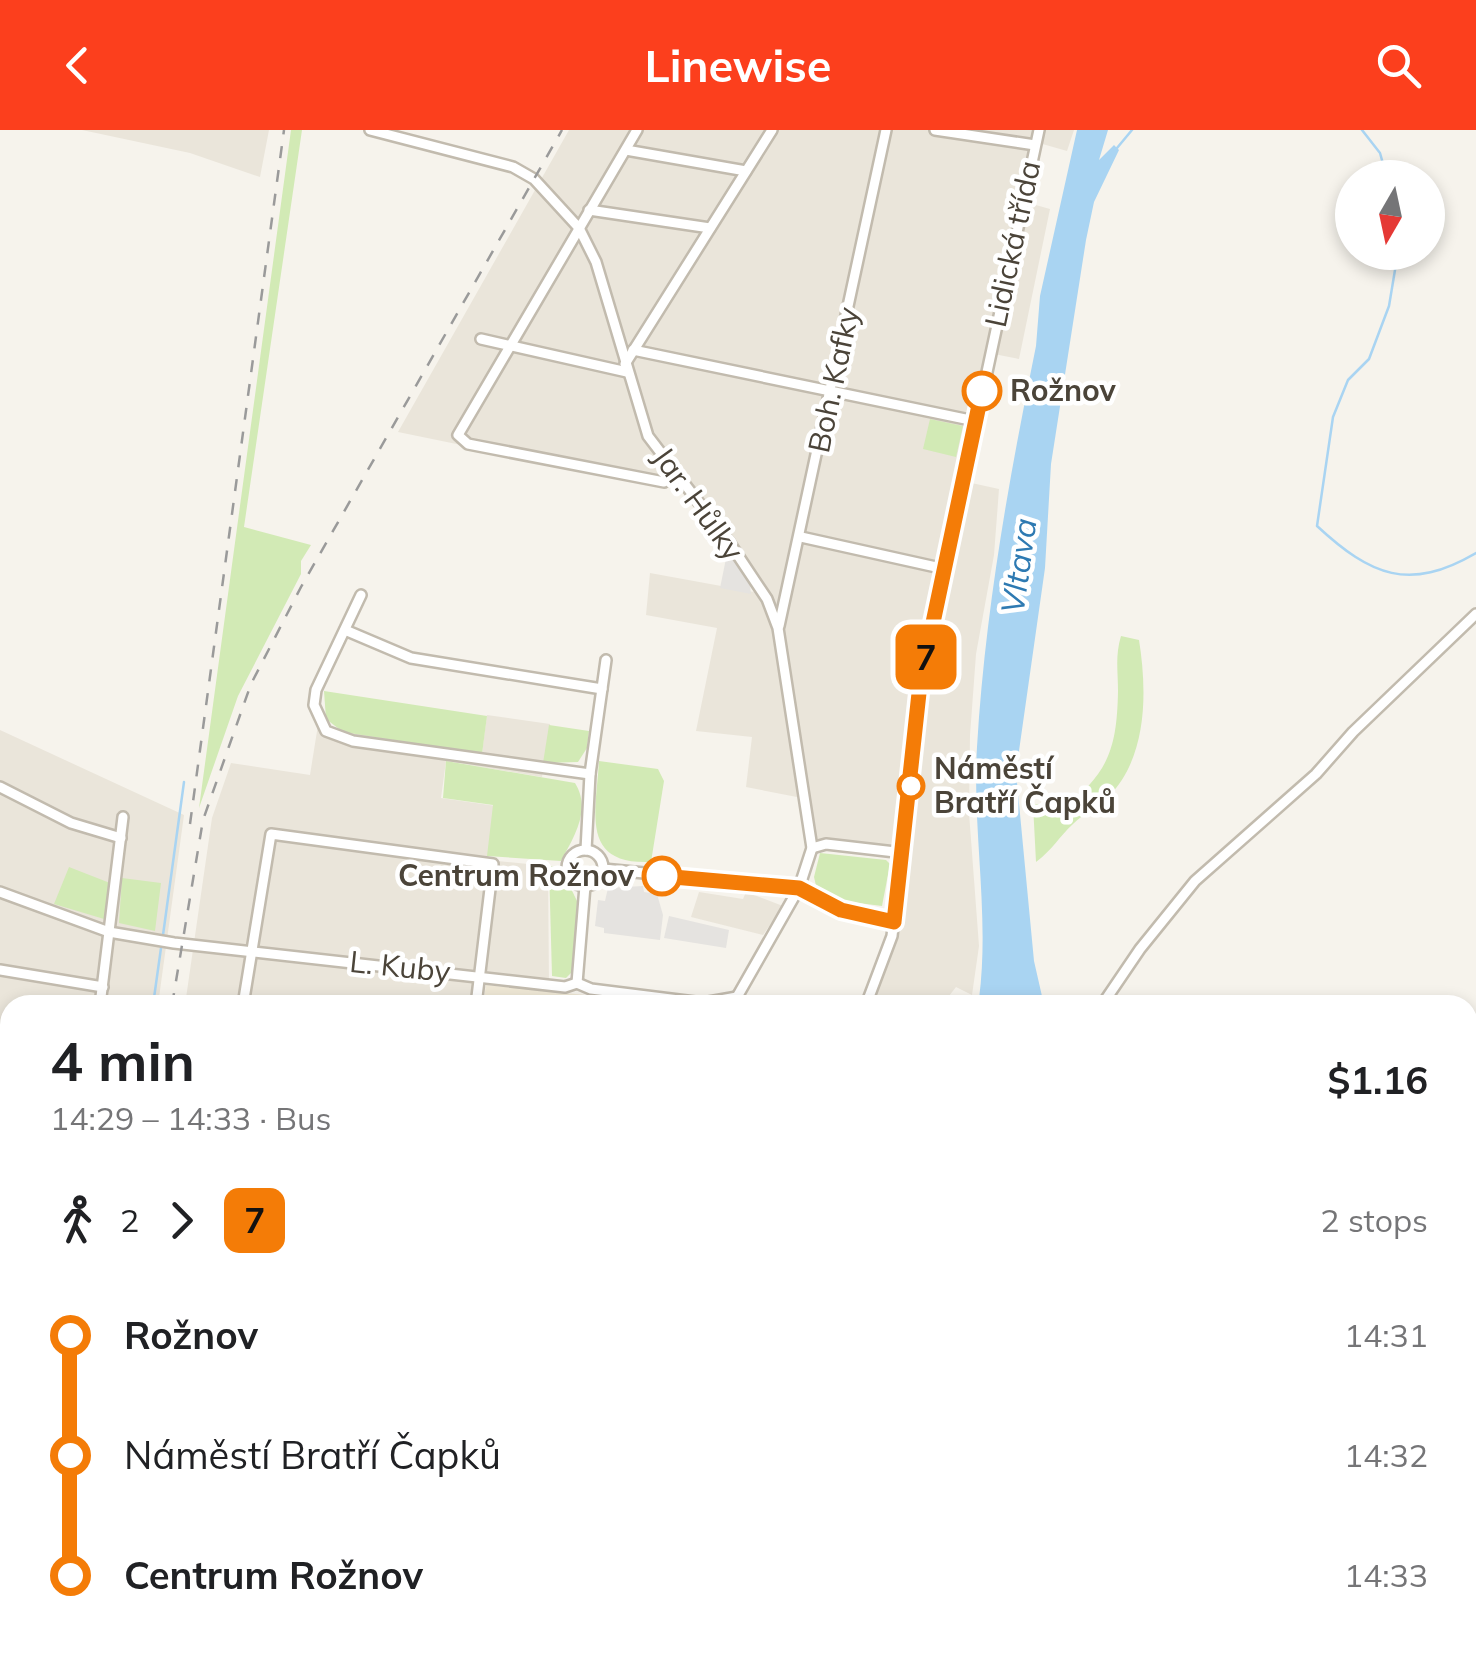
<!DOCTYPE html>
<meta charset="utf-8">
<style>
:root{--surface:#fff;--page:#f6f6f6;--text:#202124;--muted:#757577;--accent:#fc3f1d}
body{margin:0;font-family:Mulish,sans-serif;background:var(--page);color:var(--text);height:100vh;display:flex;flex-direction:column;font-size:38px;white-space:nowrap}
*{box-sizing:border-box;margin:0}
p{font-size:32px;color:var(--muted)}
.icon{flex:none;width:55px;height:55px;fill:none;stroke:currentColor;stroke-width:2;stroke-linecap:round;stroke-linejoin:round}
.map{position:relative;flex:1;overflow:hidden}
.drawer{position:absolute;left:0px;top:865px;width:1478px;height:662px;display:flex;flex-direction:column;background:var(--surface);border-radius:30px 30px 0 0;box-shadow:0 5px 15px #0003}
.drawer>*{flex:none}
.badge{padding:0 20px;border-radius:15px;font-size:35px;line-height:65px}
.needle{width:65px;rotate:189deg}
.fabs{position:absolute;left:1335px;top:30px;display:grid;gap:20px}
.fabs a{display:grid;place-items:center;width:110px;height:110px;border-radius:50%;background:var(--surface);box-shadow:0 5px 15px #0003;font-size:50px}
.map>.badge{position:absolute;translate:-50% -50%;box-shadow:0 0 0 5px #fff}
.legs{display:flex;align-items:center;gap:15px;height:110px;padding:0 50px;font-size:32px}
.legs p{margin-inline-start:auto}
.headline{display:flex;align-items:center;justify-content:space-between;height:170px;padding:0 50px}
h1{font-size:55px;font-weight:700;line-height:75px}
ul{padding:0 50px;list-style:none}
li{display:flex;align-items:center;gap:35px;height:120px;font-size:38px}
li i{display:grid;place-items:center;width:15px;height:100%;margin:0 12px;background:currentColor}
li i::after{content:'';width:25px;height:25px;margin:-12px;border:8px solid;border-radius:50%;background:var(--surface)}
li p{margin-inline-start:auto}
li:first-child i{background:linear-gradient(#0000 50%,currentColor 0)}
li:last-child i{background:linear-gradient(currentColor 50%,#0000 0)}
header{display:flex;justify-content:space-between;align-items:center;height:130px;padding:0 50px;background:var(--accent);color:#fff;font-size:45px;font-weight:700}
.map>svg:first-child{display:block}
.residential{fill:#eae5da}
.industrial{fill:#e6e2dd}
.education{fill:#efe8d6}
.green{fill:#d2eab5}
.parking{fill:#e5e3e0}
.water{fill:#a9d4f2}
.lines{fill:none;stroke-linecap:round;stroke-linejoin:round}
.stream{stroke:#a9d4f2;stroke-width:2.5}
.canal{stroke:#a9d4f2;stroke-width:9}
.minor-casing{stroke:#c2bbae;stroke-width:14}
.minor{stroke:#fff;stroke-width:9}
.rail{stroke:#9a9a9a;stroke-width:2.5;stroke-dasharray:12 12;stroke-linecap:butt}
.line-1-casing{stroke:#fff;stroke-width:22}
.line-1{stroke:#f47c07;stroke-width:15}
.stop-1-dot{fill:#fff;stroke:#f47c07;stroke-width:5}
.labels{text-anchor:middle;stroke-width:9;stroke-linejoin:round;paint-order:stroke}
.street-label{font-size:30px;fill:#4b4439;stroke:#fff}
.stop-label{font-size:30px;font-weight:bold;fill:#4b4439;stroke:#fff;text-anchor:start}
.water-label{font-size:32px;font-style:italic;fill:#2e7ab2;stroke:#fff}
</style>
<header><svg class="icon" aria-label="back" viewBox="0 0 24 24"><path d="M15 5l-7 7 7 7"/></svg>Linewise<svg class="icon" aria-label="search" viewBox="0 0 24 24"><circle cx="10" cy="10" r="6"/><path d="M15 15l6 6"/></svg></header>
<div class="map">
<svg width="1476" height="1527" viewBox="0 0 1476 1527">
<rect width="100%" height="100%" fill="#f6f3ec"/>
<g class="residential">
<path d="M82 0H269L260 47 190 23Z"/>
<path d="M569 0H1074L1067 21 1039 13 1025 72 1050 79 1019 229 994 224 967 352 999 359 994 425 976 524 970 605 969 683 979 816 972 865 956 857 942 875H862L876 849 891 795 902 718 814 711 802 668 746 657 752 607 696 601 717 498 646 485 650 443 754 462 721 408 676 350 662 356 398 302Z"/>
<path d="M487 585 550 594 542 647 446 631 441 668 496 676 488 730 548 736 549 857 484 849 481 875H185L212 688 231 633 310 645 318 595 482 623Z"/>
<path d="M0 600 184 685 158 875H10V1518H70L69 1527H0Z"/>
<path d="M699 762 743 769 746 762 783 776 763 805 691 787Z"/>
<path d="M165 1518H808L807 1527H159Z"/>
</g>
<path class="industrial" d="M1476 1462V1527H1454V1518H1468V1466Z"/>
<path class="education" d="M486 855 646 871V875H483Z"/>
<g class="green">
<path d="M291 0H302L244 397 311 415 301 431V444L238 566 199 678Z"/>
<path d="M930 289 963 296 956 327 923 319Z"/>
<path d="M1121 506 1139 510C1147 560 1148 625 1110 665 1099 676 1084 683 1073 694 1059 707 1052 720 1036 732L1033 674 1063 678C1108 644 1117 619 1118 561 1118 541 1115 526 1121 506Z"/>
<path d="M324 561 487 586 482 624 343 602 326 589Z"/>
<path d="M549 595 589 601 587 618 578 632 543 633Z"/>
<path d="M446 631 575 653C592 680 573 708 561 731L487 726 493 675 443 668Z"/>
<path d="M599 631 658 639 664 651 651 732C580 735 596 683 599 631Z"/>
<path d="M820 723 886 730 890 734 882 776 835 770 817 760 814 747Z"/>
<path d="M549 736 561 738 577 771 574 840 566 848 552 846Z"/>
<path d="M69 737 110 753 104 789 54 774Z"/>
<path d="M122 748 161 753 155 801 119 793Z"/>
<path d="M1314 1518H1395L1423 1527H1308Z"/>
</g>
<g class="parking">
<path d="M728 419 750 455 751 464 720 458Z"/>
<path d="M643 756 644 762 657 764 663 785 660 810 604 803V798L595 796 598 770 605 771 608 758Z"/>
<path d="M669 786 729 800 726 818 664 808Z"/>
</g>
<g class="water">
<path d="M1077 0H1108L1099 30 1114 15 1119 20 1094 72 1086 110 1051 334 1045 438 1016 642 1034 831 1044 875H1012V871L971 875 979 869C990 785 972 700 977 617 985 482 1009 348 1036 216L1040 166Z"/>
<path d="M924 1518H1113L1143 1527H951Z"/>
</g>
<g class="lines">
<g class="stream">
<path d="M1362 0 1380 23 1387 48"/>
<path d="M1117 18 1132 0"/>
<path d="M1398 122 1389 176 1369 229 1348 250 1333 287 1317 396C1371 446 1409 462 1476 423"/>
<path d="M163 805 184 652"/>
<path d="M153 875 161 818"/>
<path d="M1468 1036 1476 1031"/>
</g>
<path class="canal" d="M1444 1527 1445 1518"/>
<defs>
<g id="minor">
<path d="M370 0 513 37 534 49 579 98 596 132 648 306 729 412 767 469 778 498 812 718 799 758 737 867"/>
<path d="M637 0 458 305 468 314 664 352 675 343"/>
<path d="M935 0 1035 15"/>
<path d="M626 20 746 41"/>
<path d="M589 80 710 98"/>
<path d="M481 209 627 242"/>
<path d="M633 220 975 291"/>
<path d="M625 234 772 0"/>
<path d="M801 407 945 439"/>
<path d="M361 465 316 560 314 575 326 601 353 611 590 644"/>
<path d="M779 496 886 0"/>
<path d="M345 500 411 528 602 559"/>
<path d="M0 657 71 693 121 708"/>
<path d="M812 718 826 714 904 723"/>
<circle cx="585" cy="738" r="18"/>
<path d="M586 720 590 644 606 530"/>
<path d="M603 739 799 758 841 780 895 792"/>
<path d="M0 762 109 802 174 813 565 857 577 853 591 859 703 873 737 867"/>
<path d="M0 840 103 857"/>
<path d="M577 853 585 756"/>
<path d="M100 875 123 687"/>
<path d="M243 875 271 704 493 734 476 875"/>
<path d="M866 875 892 806 920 554 1039 0"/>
<path d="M1102 875 1140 819 1195 751 1316 644 1353 602 1476 484"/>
<path d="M0 953 10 955"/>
<path d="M0 1065 10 1066"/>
<path d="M0 1180 10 1182"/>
<path d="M0 1244 10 1245"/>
<path d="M0 1383 10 1385"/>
<path d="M0 1511 10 1512"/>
<path d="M582 1518 605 1527"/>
<path d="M13 1527 14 1518"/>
<path d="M219 1527 225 1518"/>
<path d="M450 1527 455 1518"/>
<path d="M544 1527 547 1518"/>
<path d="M689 1527 694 1518"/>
<path d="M806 1527 807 1518"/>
</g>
</defs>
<use href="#minor" class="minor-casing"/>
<use href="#minor" class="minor"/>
<g class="rail">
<path d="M190 694 284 0"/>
<path d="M172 875 203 690 251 554 301 457 562 0"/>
<path d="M77 1527 78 1518"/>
</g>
</g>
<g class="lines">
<defs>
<path id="line-1" d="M662 746 799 758 841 780 894 792 920 554 982 261"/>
</defs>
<use href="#line-1" class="line-1-casing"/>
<use href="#line-1" class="line-1"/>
</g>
<g class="stop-1-dot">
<circle cx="982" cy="261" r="18"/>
<circle cx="911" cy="656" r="12"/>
<circle cx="662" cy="746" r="18"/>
</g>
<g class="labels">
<g class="street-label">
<text transform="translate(1013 114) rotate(-78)" y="10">Lidická třída</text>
<text transform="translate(834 250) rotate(-78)" y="10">Boh. Kafky</text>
<text transform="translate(698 374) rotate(54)" y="10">Jar. Hůlky</text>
<text transform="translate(400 837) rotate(6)" y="10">L. Kuby</text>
</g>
<g class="stop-label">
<text x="1010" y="271">Rožnov</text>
<text x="934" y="649">Náměstí<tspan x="934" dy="34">Bratří Čapků</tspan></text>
<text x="634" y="756" text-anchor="end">Centrum Rožnov</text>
</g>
<g class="water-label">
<text transform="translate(1019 436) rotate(-82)" y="11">Vltava</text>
</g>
</g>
</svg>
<div class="fabs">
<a><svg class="needle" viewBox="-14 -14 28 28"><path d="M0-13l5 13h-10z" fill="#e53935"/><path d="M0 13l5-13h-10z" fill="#757577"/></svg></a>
</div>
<b class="badge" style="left:926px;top:527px;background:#f47c07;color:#111">7</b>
<section class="drawer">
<div class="headline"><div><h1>4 min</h1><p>14:29 – 14:33 · Bus</p></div><b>$1.16</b></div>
<div class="legs"><svg class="icon" aria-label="walk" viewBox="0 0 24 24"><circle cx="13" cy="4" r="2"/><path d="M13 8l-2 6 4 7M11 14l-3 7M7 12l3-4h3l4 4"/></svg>2<svg class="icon" aria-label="forward" viewBox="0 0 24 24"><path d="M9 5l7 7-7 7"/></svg><b class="badge" style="background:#f47c07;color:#111">7</b><p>2 stops</p></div>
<ul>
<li><i style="color:#f47c07"></i><b>Rožnov</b><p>14:31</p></li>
<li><i style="color:#f47c07"></i><span>Náměstí Bratří Čapků</span><p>14:32</p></li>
<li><i style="color:#f47c07"></i><b>Centrum Rožnov</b><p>14:33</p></li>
</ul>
</section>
</div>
